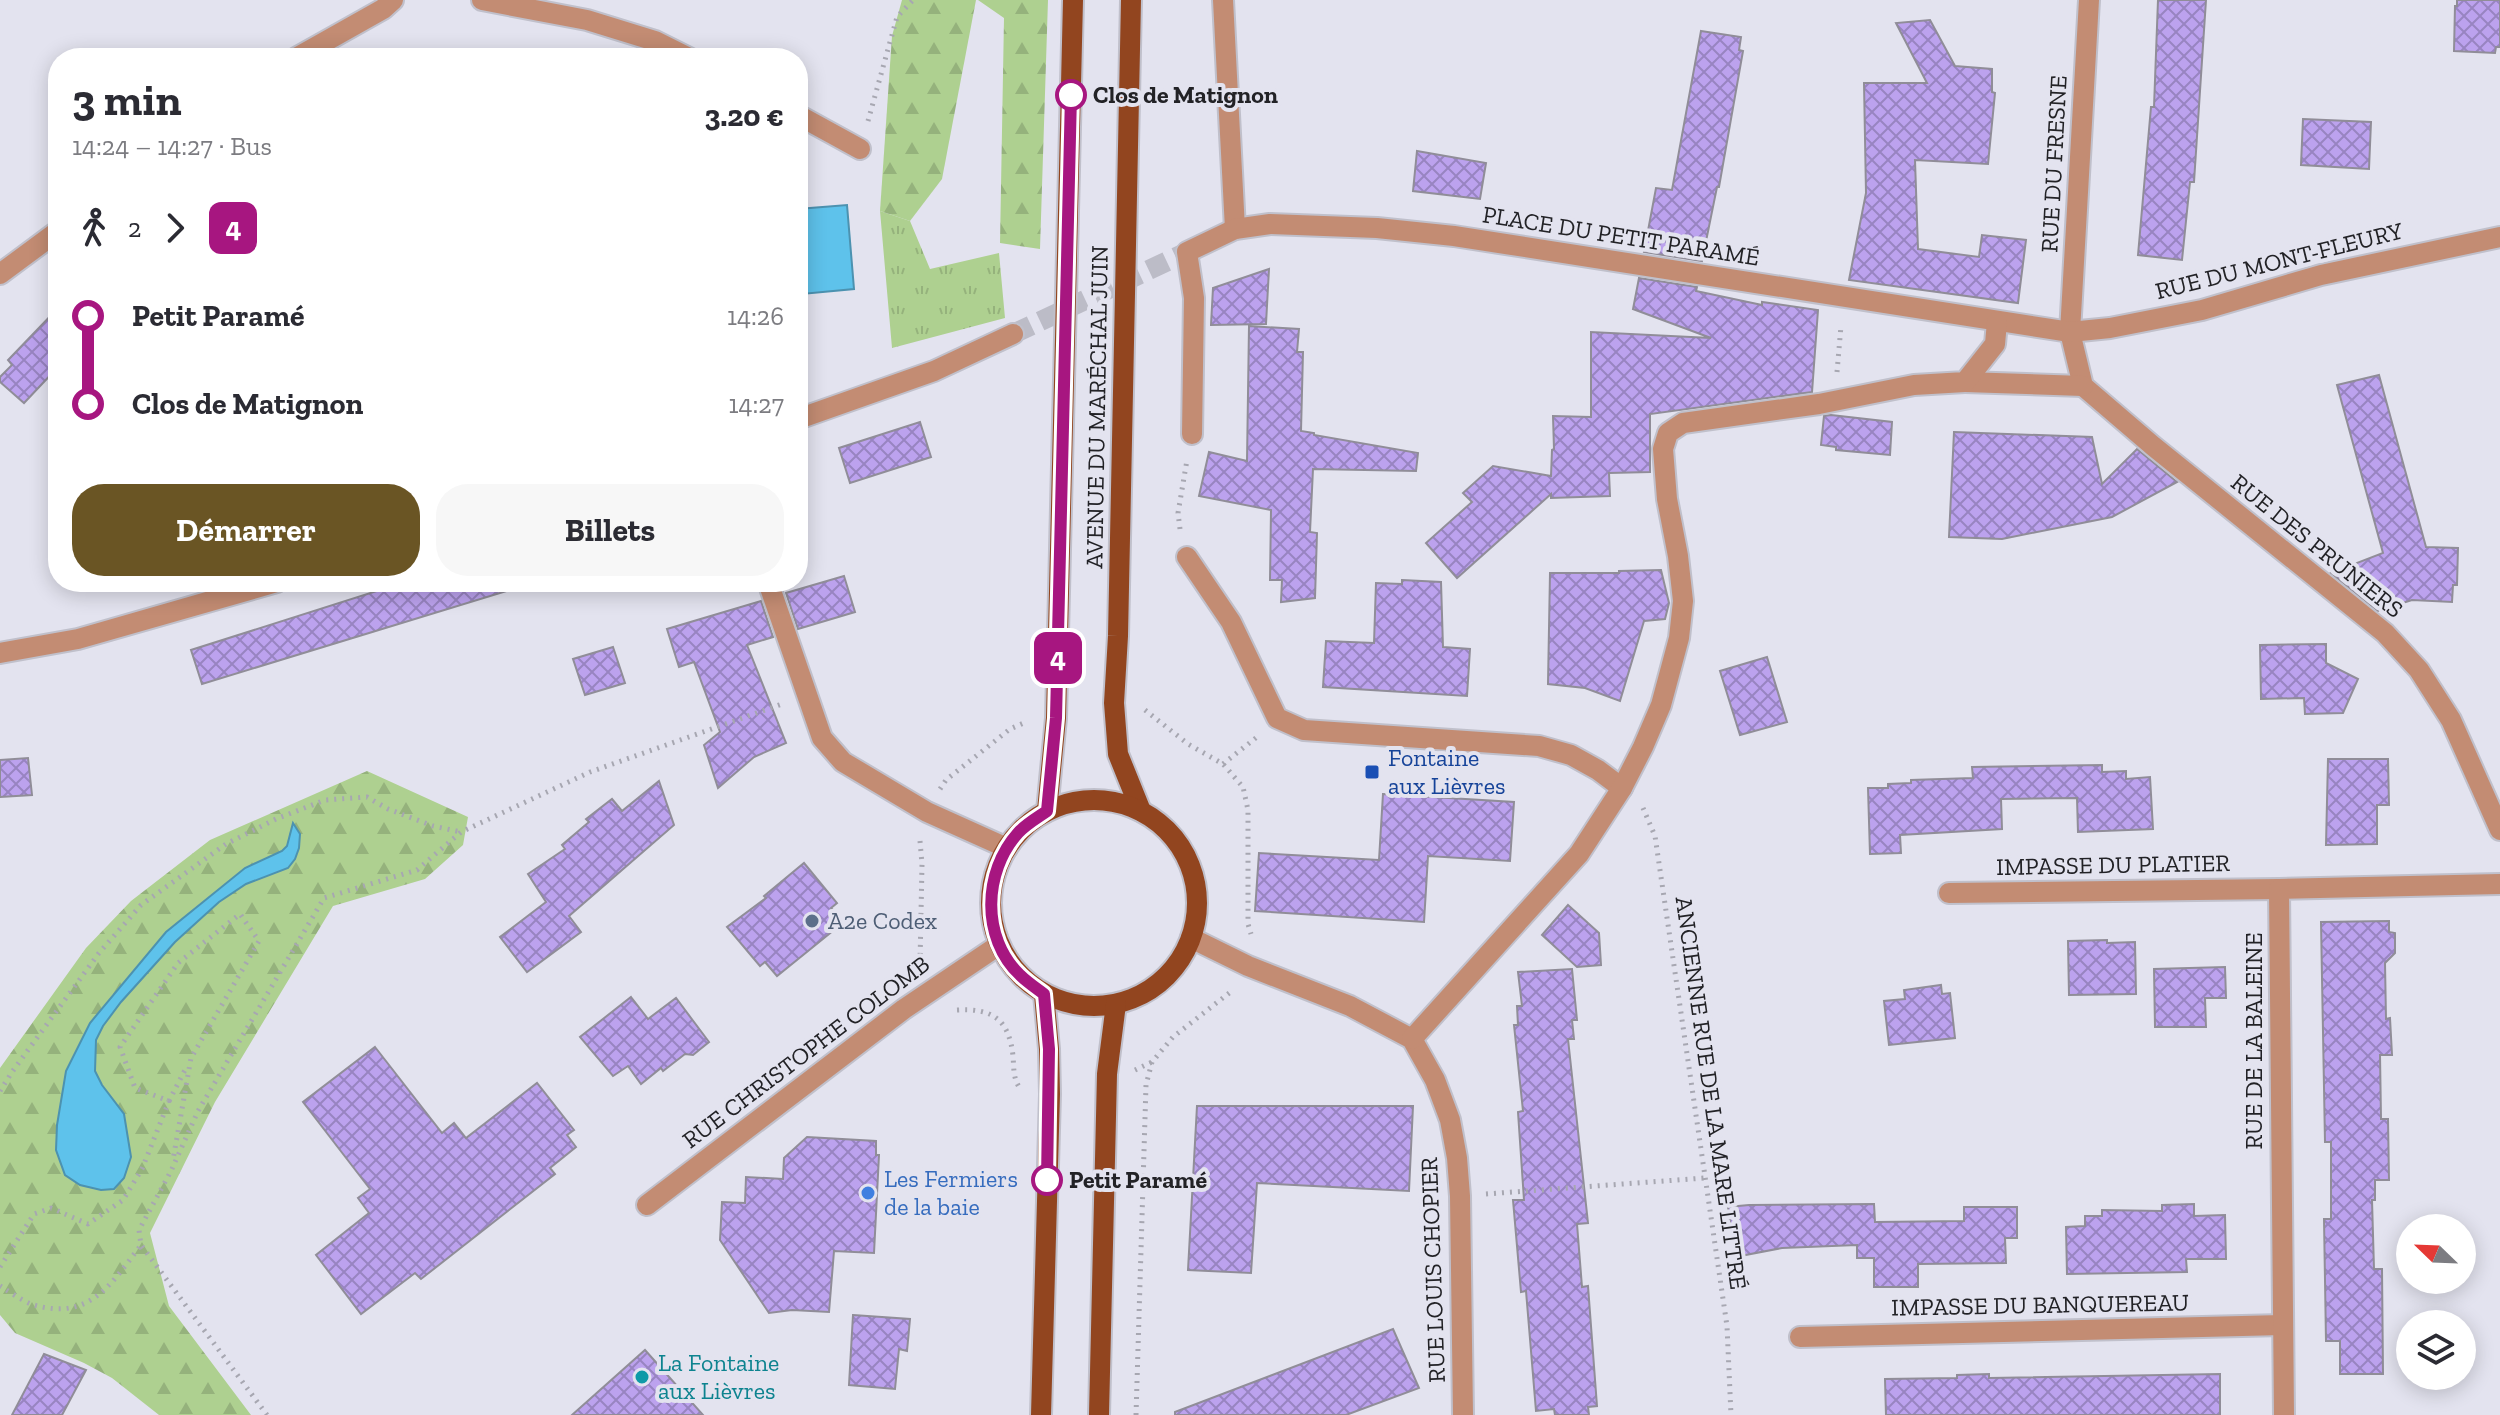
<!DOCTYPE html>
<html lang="fr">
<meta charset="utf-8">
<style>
:root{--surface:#fff;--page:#f7f7f7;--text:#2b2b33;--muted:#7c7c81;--accent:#6a5524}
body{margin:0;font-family:"Zilla Slab",serif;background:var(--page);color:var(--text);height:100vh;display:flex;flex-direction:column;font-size:30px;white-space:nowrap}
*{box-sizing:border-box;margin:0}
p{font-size:26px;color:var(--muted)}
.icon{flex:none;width:44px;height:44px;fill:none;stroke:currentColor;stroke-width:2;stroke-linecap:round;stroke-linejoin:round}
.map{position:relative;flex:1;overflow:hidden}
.details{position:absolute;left:48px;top:48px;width:760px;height:544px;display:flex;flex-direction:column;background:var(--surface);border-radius:32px;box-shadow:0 4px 20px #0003}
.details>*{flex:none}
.badge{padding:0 16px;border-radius:12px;font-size:28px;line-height:52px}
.needle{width:52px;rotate:293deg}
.fabs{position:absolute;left:2396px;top:1214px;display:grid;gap:16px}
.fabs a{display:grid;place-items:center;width:80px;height:80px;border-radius:50%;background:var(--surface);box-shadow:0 4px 20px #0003;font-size:40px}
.map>.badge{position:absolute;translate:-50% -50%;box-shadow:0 0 0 4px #fff}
.legs{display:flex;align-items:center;gap:12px;height:88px;padding:0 24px;font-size:26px}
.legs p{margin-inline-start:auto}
.overview{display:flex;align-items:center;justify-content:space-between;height:136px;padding:0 24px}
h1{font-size:44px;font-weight:800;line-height:60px}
.cta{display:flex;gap:16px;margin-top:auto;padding:16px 24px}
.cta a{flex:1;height:92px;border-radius:32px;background:var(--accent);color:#fff;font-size:32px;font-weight:800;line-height:92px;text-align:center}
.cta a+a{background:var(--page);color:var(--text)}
ul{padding:0 24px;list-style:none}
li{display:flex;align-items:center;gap:28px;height:88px;font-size:30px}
li i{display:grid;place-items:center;width:12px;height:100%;margin:0 10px;background:currentColor}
li i::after{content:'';width:20px;height:20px;margin:-10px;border:6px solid;border-radius:50%;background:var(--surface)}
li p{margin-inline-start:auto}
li:first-child i{background:linear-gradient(#0000 50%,currentColor 0)}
li:last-child i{background:linear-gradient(currentColor 50%,#0000 0)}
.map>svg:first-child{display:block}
.grass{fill:url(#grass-tufts)}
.forest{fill:url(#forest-firs)}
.water{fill:#5ec2eb;stroke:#4c92b0;stroke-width:2}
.building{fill:url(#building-cross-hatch);stroke:#908d98;stroke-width:2}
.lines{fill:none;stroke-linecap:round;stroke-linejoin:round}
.minor-tunnel{stroke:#bcbcc7;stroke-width:20;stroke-dasharray:20 10;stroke-linecap:butt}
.minor-casing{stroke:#c0c0cb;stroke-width:24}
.tertiary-casing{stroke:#c0c0cb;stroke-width:24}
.primary-casing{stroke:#c0c0cb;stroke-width:24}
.path{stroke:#a7a7b1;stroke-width:5;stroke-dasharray:2 6;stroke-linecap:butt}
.minor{stroke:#c38c73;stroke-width:20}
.tertiary{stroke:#c38c73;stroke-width:20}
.primary{stroke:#92451f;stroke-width:20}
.line-1-casing{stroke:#fff;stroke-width:18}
.line-1{stroke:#a71680;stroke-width:12}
.stop-1-dot{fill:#fff;stroke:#a71680;stroke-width:4}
.transit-dot{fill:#1a4fb4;stroke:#e3e3ef;stroke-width:3}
.service-dot{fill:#5c6f8a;stroke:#e3e3ef;stroke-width:3}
.shop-dot{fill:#3f7fe0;stroke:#e3e3ef;stroke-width:3}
.culture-dot{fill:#0f9aa8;stroke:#e3e3ef;stroke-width:3}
.labels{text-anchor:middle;stroke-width:8;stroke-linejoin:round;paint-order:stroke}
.stop-label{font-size:24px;font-weight:bold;fill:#222226;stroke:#e3e3ef;text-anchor:start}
.street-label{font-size:24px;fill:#222226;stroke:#e3e3ef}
.transit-label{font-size:24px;fill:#164399;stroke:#e3e3ef;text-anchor:start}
.service-label{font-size:24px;fill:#4e5e75;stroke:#e3e3ef;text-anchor:start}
.shop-label{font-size:24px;fill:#366cbe;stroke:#e3e3ef;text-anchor:start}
.culture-label{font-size:24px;fill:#0d838f;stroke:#e3e3ef;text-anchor:start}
</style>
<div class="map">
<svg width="2500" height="1415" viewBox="0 0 2500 1415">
<defs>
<pattern id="grass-tufts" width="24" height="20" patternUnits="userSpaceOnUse" patternTransform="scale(2)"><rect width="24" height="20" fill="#aed090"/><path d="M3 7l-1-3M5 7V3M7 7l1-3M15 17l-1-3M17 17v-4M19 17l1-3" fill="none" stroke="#95b27c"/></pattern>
<pattern id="forest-firs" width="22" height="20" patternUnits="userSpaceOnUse" patternTransform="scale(2)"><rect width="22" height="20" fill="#aed090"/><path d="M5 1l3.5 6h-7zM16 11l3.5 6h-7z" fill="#95b27c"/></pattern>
<pattern id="building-cross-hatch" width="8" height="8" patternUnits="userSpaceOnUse" patternTransform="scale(2)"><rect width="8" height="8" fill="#bca2ee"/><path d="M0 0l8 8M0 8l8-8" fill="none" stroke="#9884c1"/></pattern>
</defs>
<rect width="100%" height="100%" fill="#e3e3ef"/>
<path class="grass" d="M880 211 910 221 930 269 999 253 1005 318 892 348Z"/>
<g class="forest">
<path d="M902 0H976L942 179 910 221 880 211 892 36Z"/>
<path d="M978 0H1048L1040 249 1000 243 1004 18Z"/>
<path d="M367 771 468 817 463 845 425 879 333 906 215 1102 150 1233 169 1306 251 1415H159L112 1378 84 1363 15 1333 0 1315V1068L86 948 131 901 210 840Z"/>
</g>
<g class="water">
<path d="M847 205 854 289 802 294 798 245V209Z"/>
<path d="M293 823 300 834 299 848 295 859 288 868 246 884 219 902 175 942 121 1002 103 1026 96 1040 95 1071 102 1085 124 1114 131 1157 124 1178 114 1189 101 1190 80 1185 65 1175 56 1150 57 1125 66 1071 90 1023 166 932 245 868 282 851 287 846Z"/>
</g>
<g class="building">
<path d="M2158 0H2206L2194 182H2190L2182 260 2138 255 2151 107H2154Z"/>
<path d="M2457 0H2500V47H2496L2495 53 2454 51 2455 6H2457Z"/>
<path d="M1930 20 1955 66 1992 69V92L1995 93 1988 164 1915 160 1918 249 1979 257 1982 235 2026 240 2018 303 1849 280 1866 193 1864 83H1927L1896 23Z"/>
<path d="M1701 31 1741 37 1739 50 1743 51 1719 187H1717L1702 261 1644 252 1656 188 1672 190Z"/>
<path d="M2303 119 2371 122 2369 169 2301 165Z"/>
<path d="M1417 151 1486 163 1480 199 1413 191Z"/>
<path d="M1269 269 1266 324 1211 325 1213 288Z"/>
<path d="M1639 278 1697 287 1696 291 1762 305V302L1818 310 1812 392 1650 414V472L1609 473 1610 496 1551 498V494L1457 578 1426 543 1472 502 1463 493 1493 466 1551 476 1552 450 1554 449 1553 416 1591 417V332L1711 338 1633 309Z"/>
<path d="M58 308V367L24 403 0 382V377L12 365 8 360Z"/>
<path d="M1249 326 1299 329 1297 352H1303L1301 431 1314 433V435L1418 453 1416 471 1313 469 1310 532 1317 533 1315 598 1281 602 1282 580H1270L1271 510 1199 496 1209 452 1247 461Z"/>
<path d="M2379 375 2426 547 2458 548 2457 585H2453L2452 602 2412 600 2378 611 2331 573 2383 553 2337 385Z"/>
<path d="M1831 415 1892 422 1890 455 1836 450V447L1821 445 1824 416Z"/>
<path d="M920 422 931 457 850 483 839 448Z"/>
<path d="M1954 432 2092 437 2102 484 2137 449 2177 482 2112 517 2002 539 1949 537Z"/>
<path d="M1661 570 1669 603 1665 619 1644 621 1620 701 1585 688 1548 684 1550 573H1619V571Z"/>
<path d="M844 576 855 612 798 629 786 593Z"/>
<path d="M1402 580 1441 582 1443 647 1470 649 1467 696 1323 687 1326 641 1374 643 1376 583 1402 584Z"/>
<path d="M405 582H509L510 590 202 684 191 650Z"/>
<path d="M761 601 773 637 747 645 786 743 754 757 718 788 704 745 720 732 694 662 679 667 667 629Z"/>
<path d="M2326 644V663L2358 679 2343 713 2305 714 2304 698 2261 699 2260 645Z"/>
<path d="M613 647 625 683 585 695 573 659Z"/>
<path d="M1767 657 1787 722 1740 735 1720 671Z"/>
<path d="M28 758 32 795 0 797V760Z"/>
<path d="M2328 759H2388L2389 805H2377V844L2326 845Z"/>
<path d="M2102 765V772L2126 771V779L2150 777 2153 829 2078 832 2077 798 2001 799 2002 829 1900 835 1901 853 1870 854 1868 788H1888V784L1911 783V780L1973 778 1972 767Z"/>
<path d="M659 781 674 825 569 916 581 932 527 972 500 937 546 902 528 874 565 849 562 845 589 822 586 819 612 799 622 811Z"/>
<path d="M1383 794 1514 802 1510 861 1428 856 1424 922 1255 911 1259 853 1379 860Z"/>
<path d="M804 863 837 903 831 908 844 922 777 976 765 962 760 966 727 927 766 898 764 896Z"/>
<path d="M1568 905 1599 933 1601 965 1577 967 1542 935Z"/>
<path d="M2389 921V932L2395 933V953L2385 963 2386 1019 2390 1018 2392 1055H2380L2381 1119H2388L2389 1180H2375V1200H2372L2374 1269H2382L2383 1374H2340V1341H2326L2324 1219H2331V1142H2325L2321 922Z"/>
<path d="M2107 940V943L2135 942 2136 994 2069 995 2068 941Z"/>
<path d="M2225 967 2226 998H2205L2206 1027H2155L2154 969Z"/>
<path d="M1572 969 1577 1020H1572L1574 1039H1568L1588 1223 1577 1224 1582 1287 1588 1286 1597 1406 1588 1407 1589 1415H1555L1554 1409 1536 1411 1526 1291 1521 1292 1513 1200H1524L1518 1112 1523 1111 1514 1025H1518L1517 1006H1522L1518 972Z"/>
<path d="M1941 985 1942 994 1950 993 1955 1038 1889 1045 1884 1001 1905 999 1904 990Z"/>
<path d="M631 997 648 1019 676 998 709 1042 693 1055 685 1054 663 1071 661 1068 641 1084 628 1066 613 1076 580 1037Z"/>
<path d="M375 1047 442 1133 454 1123 466 1138 537 1083 574 1130 567 1135 576 1147 550 1168 555 1174 421 1279 415 1273 361 1314 316 1255 369 1213 358 1198 370 1189 303 1102Z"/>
<path d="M1197 1106H1413L1409 1191 1257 1183 1251 1273 1188 1270Z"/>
<path d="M807 1137 876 1141V1155H879L874 1253 834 1251 829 1312 792 1310 769 1313 720 1240 722 1202 745 1203 746 1177 783 1179 784 1158Z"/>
<path d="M1874 1204 1875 1222 1964 1221V1207H2017V1238H2005L2006 1263 1918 1264V1287H1874V1258H1857V1245L1782 1248 1735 1257 1728 1207 1749 1205Z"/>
<path d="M2194 1204V1216L2225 1215 2226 1259H2186L2187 1272 2067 1274 2066 1227 2085 1226V1216H2102V1210L2162 1211V1205Z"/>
<path d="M853 1315 910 1319 907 1351 899 1349 895 1389 849 1385Z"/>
<path d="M1393 1329 1419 1388 1346 1415H1175V1412Z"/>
<path d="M645 1350 703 1415H572Z"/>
<path d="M44 1354 86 1370 62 1415H12Z"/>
<path d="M1989 1374V1378L2220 1374V1415H1886L1885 1379 1957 1378V1375Z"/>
</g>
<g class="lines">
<path class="minor-tunnel" d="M1013 334 1187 252"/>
<defs>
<g id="minor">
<path d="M482 0 587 20 655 41 689 58"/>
<path d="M1223 0 1235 229"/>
<path d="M2089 0 2070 332 2083 386 2153 446 2385 633 2419 670 2451 720 2500 830"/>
<path d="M296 58 383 9 393 0"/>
<path d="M798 115 860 149"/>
<path d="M0 274 58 231"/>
<path d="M1965 382 2083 386"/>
<path d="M1192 434 1194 298 1187 252 1235 229 1270 224 1377 228 1454 236 2070 332 2110 328 2202 310 2321 275 2500 237"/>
<path d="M1187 557 1231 622 1277 718 1304 730 1539 746 1571 755 1598 770 1622 788"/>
<path d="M768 582 822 738 843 762 927 812 1007 848"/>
<path d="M1949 893 2279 889"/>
<path d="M1191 938 1248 966 1350 1006 1412 1039 1435 1080 1450 1120 1457 1158 1460 1196 1463 1415"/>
<path d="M1412 1039 1579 854 1622 788 1643 747 1661 705 1679 638 1683 601 1678 556 1667 499 1663 449 1668 433 1683 423 1819 404 1914 385 1965 382 1995 344 1997 322"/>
<path d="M647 1205 904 1009 999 945"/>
<path d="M1800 1337 2282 1325"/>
<path d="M2284 1415 2279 889 2500 884"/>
</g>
<g id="tertiary">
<path d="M798 419 934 371 1013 334"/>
<path d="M0 653 78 639 277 582"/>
</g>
<g id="primary">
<path d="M1131 0 1118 636 1114 703 1118 754 1141 811"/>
<circle cx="1094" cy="903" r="103"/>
<path d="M1047 811 1056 718 1073 0"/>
<path d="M1041 1415 1050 1094 1049 1049 1044 994"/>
<path d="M1099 1415 1107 1074 1116 1004"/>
</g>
</defs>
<use href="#minor" class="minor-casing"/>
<use href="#tertiary" class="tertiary-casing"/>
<use href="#primary" class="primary-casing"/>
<g class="path">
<path d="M868 121 897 17 913 0"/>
<path d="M1837 372 1841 326"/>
<path d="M1180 529 1178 513 1187 460"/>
<path d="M1145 710 1188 744 1223 764 1243 787 1248 810V924L1251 934"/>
<path d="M1223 764 1257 737"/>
<path d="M940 789 946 780 1010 729 1026 722"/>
<path d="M1643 808 1655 836 1727 1326 1731 1415"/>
<path d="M920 841 922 864 920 963"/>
<path d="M957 1010C992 1008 1009 1019 1013 1056 1014 1068 1013 1077 1019 1087"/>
<path d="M1135 1070 1152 1062"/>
<path d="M0 1091 12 1072 99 953 141 905 226 844 276 819 325 800 367 797 388 809 433 826 461 832"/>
<path d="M169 1101 187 1066"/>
<path d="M1486 1194 1705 1178"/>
<path d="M0 1267 34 1214 51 1208 88 1224 123 1200 142 1169 169 1101 135 1088 120 1047 178 963 240 914 259 941 191 1058 173 1160"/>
<path d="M0 1286C10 1292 22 1301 34 1305 90 1321 111 1284 141 1245"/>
<path d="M267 1415 141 1245 139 1230 171 1171 198 1111 324 898 417 870 461 832 590 772 782 704"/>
<path d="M1136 1415 1146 1085 1152 1062 1173 1037 1233 990"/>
</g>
<use href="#minor" class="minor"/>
<use href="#tertiary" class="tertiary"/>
<use href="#primary" class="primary"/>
</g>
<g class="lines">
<defs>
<path id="line-1" d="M1047 1180 1049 1049 1044 994C1036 988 1027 982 1020 975 981 938 983 872 1018 833 1026 824 1037 818 1047 811L1056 718 1071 95"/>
</defs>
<use href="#line-1" class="line-1-casing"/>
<use href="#line-1" class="line-1"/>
</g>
<g class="stop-1-dot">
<circle cx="1071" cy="95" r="14"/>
<circle cx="1047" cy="1180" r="14"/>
</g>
<rect class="transit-dot" x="1364" y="764" width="16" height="16" rx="4"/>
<circle class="service-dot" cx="812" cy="921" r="8"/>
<circle class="shop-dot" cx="868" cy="1193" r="8"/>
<circle class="culture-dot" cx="642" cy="1377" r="8"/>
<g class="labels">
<g class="stop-label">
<text x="1093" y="103">Clos de Matignon</text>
<text x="1069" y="1188">Petit Paramé</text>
</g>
<g class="street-label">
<text transform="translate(2054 164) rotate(-87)" y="8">RUE DU FRESNE</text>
<text transform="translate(1621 236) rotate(9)" y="8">PLACE DU PETIT PARAMÉ</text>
<text transform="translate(2279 261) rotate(-14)" y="8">RUE DU MONT-FLEURY</text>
<text transform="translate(1097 407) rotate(-89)" y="8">AVENUE DU MARÉCHAL JUIN</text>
<text transform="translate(2317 546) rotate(39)" y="8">RUE DES PRUNIERS</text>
<text transform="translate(2113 865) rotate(-1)" y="8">IMPASSE DU PLATIER</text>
<text transform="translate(2254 1041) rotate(-90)" y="8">RUE DE LA BALEINE</text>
<text transform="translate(806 1052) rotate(-37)" y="8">RUE CHRISTOPHE COLOMB</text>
<text transform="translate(1711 1093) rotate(82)" y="8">ANCIENNE RUE DE LA MARE LITTRÉ</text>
<text transform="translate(1433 1270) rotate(-92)" y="8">RUE LOUIS CHOPIER</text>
<text transform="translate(2040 1305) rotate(-1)" y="8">IMPASSE DU BANQUEREAU</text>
</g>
<g class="transit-label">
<text x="1388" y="766">Fontaine<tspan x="1388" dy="28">aux Lièvres</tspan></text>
</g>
<g class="service-label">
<text x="828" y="929">A2e Codex</text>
</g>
<g class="shop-label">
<text x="884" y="1187">Les Fermiers<tspan x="884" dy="28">de la baie</tspan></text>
</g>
<g class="culture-label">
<text x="658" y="1371">La Fontaine<tspan x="658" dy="28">aux Lièvres</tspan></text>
</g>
</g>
</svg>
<div class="fabs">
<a><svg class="needle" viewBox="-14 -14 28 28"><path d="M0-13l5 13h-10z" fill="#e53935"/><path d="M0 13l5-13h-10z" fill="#7c7c81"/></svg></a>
<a><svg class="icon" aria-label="layers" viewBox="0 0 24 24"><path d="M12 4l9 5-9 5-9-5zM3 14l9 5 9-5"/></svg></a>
</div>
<b class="badge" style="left:1058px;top:658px;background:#a71680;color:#fff">4</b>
<section class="details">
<div class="overview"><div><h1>3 min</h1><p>14:24 – 14:27 · Bus</p></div><b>3.20 €</b></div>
<div class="legs"><svg class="icon" aria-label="walk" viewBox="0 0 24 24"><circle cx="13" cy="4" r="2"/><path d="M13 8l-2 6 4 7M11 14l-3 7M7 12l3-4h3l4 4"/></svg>2<svg class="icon" aria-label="forward" viewBox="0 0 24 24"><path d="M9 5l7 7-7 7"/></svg><b class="badge" style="background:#a71680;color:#fff">4</b></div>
<ul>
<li><i style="color:#a71680"></i><b>Petit Paramé</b><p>14:26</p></li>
<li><i style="color:#a71680"></i><b>Clos de Matignon</b><p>14:27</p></li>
</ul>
<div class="cta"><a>Démarrer</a><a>Billets</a></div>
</section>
</div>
